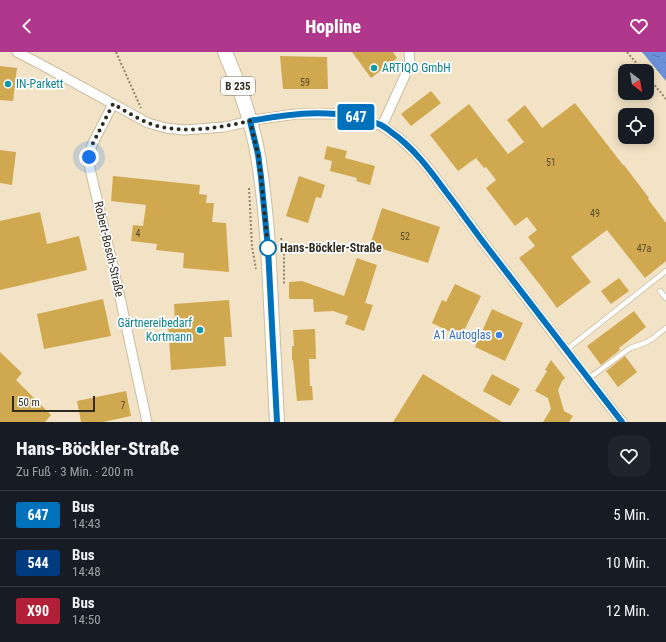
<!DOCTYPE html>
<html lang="de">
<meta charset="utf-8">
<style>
:root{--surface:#171b24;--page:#20242c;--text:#f1f3f6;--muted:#9ea1a6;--line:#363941;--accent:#af378c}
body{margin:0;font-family:"Roboto Condensed",sans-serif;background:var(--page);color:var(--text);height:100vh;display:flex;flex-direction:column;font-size:15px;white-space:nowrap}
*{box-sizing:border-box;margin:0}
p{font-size:13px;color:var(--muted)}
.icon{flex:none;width:22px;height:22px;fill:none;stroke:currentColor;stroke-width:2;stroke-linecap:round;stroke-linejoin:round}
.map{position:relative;height:370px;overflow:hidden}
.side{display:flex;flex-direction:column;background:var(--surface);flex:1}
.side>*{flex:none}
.badge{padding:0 8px;border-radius:3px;font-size:14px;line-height:26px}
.needle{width:26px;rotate:149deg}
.tools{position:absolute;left:618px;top:12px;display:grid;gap:8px}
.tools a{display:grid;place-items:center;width:36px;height:36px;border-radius:8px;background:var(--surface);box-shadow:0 2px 10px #0003;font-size:20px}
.scale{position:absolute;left:12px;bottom:10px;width:83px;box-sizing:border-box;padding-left:4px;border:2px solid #302b1f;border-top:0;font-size:11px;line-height:14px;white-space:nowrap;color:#302b1f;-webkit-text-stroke:3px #fff;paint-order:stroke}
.you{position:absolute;width:20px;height:20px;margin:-10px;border:3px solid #fff;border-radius:50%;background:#1a73e8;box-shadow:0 0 0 6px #1a73e833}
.map>.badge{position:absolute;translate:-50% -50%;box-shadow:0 0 0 2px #fff}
.round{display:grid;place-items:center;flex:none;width:42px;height:42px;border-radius:12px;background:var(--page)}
.overview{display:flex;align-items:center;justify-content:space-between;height:68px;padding:0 16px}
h1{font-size:19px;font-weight:800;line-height:30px}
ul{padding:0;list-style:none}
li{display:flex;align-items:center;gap:12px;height:48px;padding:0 16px;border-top:1px solid var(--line)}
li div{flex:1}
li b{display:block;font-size:15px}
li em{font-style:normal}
li .badge{min-width:44px;font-weight:700;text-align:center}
header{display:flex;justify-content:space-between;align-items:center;height:52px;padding:0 16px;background:var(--accent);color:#fff;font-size:18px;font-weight:800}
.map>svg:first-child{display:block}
.water{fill:url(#water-ripples)}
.building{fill:#d0a850}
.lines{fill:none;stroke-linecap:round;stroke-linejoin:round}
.service-casing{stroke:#cabc9f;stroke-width:6}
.minor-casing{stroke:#cabc9f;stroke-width:11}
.primary-casing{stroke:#cabc9f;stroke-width:16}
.path{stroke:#8f8571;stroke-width:2;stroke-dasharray:2 2;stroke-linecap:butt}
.service{stroke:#fff;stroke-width:4.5}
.minor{stroke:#fff;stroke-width:9}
.primary{stroke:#fff;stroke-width:14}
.line-casing{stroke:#fff;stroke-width:9}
.line{stroke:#0072bc;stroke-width:6}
.walk{stroke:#302b1f;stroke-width:4;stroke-dasharray:0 7.2}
.culture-dot{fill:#0f9aa8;stroke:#fff;stroke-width:1.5}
.stop-dot{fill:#fff;stroke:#0072bc;stroke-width:2}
.shop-dot{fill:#3f7fe0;stroke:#fff;stroke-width:1.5}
.labels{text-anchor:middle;stroke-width:3.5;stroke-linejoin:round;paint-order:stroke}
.number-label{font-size:10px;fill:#584a2b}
.shield{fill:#fff;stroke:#6e6b62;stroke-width:1}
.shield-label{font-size:11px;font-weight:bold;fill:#302b1f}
.culture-label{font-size:12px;fill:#0d838f;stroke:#fff;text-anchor:start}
.stop-label{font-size:12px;font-weight:bold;fill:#302b1f;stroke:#fff;text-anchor:start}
.street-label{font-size:12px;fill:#302b1f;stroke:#fff}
.shop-label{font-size:12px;fill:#366cbe;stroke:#fff;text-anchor:end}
</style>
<header><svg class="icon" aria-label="back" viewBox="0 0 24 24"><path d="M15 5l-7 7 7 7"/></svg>Hopline<svg class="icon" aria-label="heart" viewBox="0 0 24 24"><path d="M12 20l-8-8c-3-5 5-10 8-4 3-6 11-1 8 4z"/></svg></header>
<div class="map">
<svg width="666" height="370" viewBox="0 0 666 370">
<defs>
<pattern id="water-ripples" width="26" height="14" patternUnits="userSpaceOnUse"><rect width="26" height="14" fill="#6b90d8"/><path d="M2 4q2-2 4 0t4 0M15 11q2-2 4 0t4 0" fill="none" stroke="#5876af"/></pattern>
</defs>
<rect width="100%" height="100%" fill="#f2e3c6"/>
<path class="water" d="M642 0H666V29Z"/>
<g class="building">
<path d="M352 0H393L397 6 371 26Z"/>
<path d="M280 4 327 5 328 37H283Z"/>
<path d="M0 14 17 16 13 49 0 48Z"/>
<path d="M431 39 441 51 411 74 401 62Z"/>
<path d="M575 51 623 113H624L649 146 648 147 666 171V209L645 226 607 178 571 205 591 230 557 256 544 238 519 206 535 194 528 185 537 178 527 165 515 174 486 136 496 128 486 115 484 116 476 106 458 119 430 83 469 52 508 102 524 90 507 68 525 53 542 76Z"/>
<path d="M327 94 347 99 345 106 375 114 370 133 356 129 357 126 330 119 332 109 324 107Z"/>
<path d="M0 98 16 100 12 133 0 131Z"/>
<path d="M113 124 200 133 199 142 207 143 206 151H214L212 170 226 171 229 220 183 216 184 201 156 198 157 192 131 189 133 173 143 174 146 153 111 149Z"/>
<path d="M299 124 325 133 321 146 316 145 308 171 286 164Z"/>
<path d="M382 156 440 175 428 211 370 193Z"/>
<path d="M40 160 47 192 79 184 87 218 0 238V169Z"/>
<path d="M357 206 377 213 365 251 373 253 364 279 345 272 348 264 333 259 314 260 313 247H289V230L302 229 344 244Z"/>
<path d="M619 226 629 239 611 252 601 239Z"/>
<path d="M455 232 481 244 461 285 432 271 442 248 446 250Z"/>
<path d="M103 247 111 284 44 297 37 262Z"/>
<path d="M229 248 232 285H224L226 314 171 318 168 270H175L174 252Z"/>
<path d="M492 257 523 271 505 309 475 295Z"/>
<path d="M634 259 646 275 619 296 620 298 601 313 587 294Z"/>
<path d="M315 277 316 307H309L310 334H312L313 348 297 349 293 308H292V294H294L293 278Z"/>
<path d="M0 300 22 321 16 328 51 363 45 370H0Z"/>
<path d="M625 304 637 320 618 335 606 319Z"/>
<path d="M551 308 565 326 562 329 558 338 564 359 573 364 569 370H543L551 357 548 346 535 339 547 319 545 318Z"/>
<path d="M423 322 502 370H393Z"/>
<path d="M492 322 520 337 510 354 483 339Z"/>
<path d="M126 339 131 364 103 370H81L77 349Z"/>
</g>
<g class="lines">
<defs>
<g id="service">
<path d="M660 239 666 246"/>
<path d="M566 298 666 219"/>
<path d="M588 327 630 296 645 291 652 287 666 276"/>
</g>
<g id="minor">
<path d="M17 0 42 13 148 71 166 76 184 78 224 75 260 67 296 62H334L360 66 382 74 398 85 415 101 429 117 487 195 588 327 622 370"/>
<path d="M113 52 92 93 89 105V112L93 130 114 218 147 370"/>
<path d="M382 74 407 19 410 11 409 0"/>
</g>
<path id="primary" d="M225 0C239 33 252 68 258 104 265 145 268 188 270 231 272 277 275 324 277 370"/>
</defs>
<use href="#service" class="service-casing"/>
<use href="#minor" class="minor-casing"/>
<use href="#primary" class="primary-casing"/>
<g class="path">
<path d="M116 0 141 56"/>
<path d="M627 0 643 19"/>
<path d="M647 24 666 47"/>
<path d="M249 136 252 195 256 217"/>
<path d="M281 186 284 196V233"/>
</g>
<use href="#service" class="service"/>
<use href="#minor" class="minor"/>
<use href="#primary" class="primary"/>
</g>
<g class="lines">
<defs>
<path id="line" d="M277 370 268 196 261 125 258 102 250 69C292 61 340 55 381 73 384 75 388 77 391 80 413 95 430 118 446 140 460 158 473 177 487 195 532 254 577 312 622 370"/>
</defs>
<use href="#line" class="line-casing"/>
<use href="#line" class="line"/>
<path class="walk" d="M89 105 92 93 113 52C124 58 136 66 148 71 181 83 217 76 250 69L258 102 261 125 268 196"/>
</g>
<g class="culture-dot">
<circle cx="374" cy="16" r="4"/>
<circle cx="8" cy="32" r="4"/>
<circle cx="200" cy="278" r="4"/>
</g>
<circle class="stop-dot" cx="268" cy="196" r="8"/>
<circle class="shop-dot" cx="499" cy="283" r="4"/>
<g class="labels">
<g class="number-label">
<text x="305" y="34">59</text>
<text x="551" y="114">51</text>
<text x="595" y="165">49</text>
<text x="138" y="185">4</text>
<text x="405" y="188">52</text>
<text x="644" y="200">47a</text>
<text x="123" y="357">7</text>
</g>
<rect class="shield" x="221" y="25" width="34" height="18" rx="3"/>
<g class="shield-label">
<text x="238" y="38">B 235</text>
</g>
<g class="culture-label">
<text x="382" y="20">ARTIQO GmbH</text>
<text x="16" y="36">IN-Parkett</text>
<text x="192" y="275" text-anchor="end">Gärtnereibedarf<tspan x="192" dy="14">Kortmann</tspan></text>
</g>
<g class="stop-label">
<text x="280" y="200">Hans-Böckler-Straße</text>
</g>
<g class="street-label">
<text transform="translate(109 197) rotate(77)" y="4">Robert-Bosch-Straße</text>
</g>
<g class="shop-label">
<text x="491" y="287">A1 Autoglas</text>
</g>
</g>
</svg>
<div class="tools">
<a><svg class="needle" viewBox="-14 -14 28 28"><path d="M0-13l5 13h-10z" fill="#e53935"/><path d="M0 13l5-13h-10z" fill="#9ea1a6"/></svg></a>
<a><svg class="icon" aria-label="locate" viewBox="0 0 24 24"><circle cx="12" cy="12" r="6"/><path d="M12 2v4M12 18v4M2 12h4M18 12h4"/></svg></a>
</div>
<div class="scale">50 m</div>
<div class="you" style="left:89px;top:105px"></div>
<b class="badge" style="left:356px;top:65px;background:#0072bc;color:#fff">647</b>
</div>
<section class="side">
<div class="overview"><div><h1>Hans-Böckler-Straße</h1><p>Zu Fuß · 3 Min. · 200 m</p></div><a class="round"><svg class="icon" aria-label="heart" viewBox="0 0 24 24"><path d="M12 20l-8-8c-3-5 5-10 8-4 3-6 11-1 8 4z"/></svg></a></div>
<ul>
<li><span class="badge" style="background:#0072bc;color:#fff">647</span><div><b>Bus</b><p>14:43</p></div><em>5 Min.</em></li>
<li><span class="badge" style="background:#003b80;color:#fff">544</span><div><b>Bus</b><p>14:48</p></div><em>10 Min.</em></li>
<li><span class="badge" style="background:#b22037;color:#fff">X90</span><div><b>Bus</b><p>14:50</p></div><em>12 Min.</em></li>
</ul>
</section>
